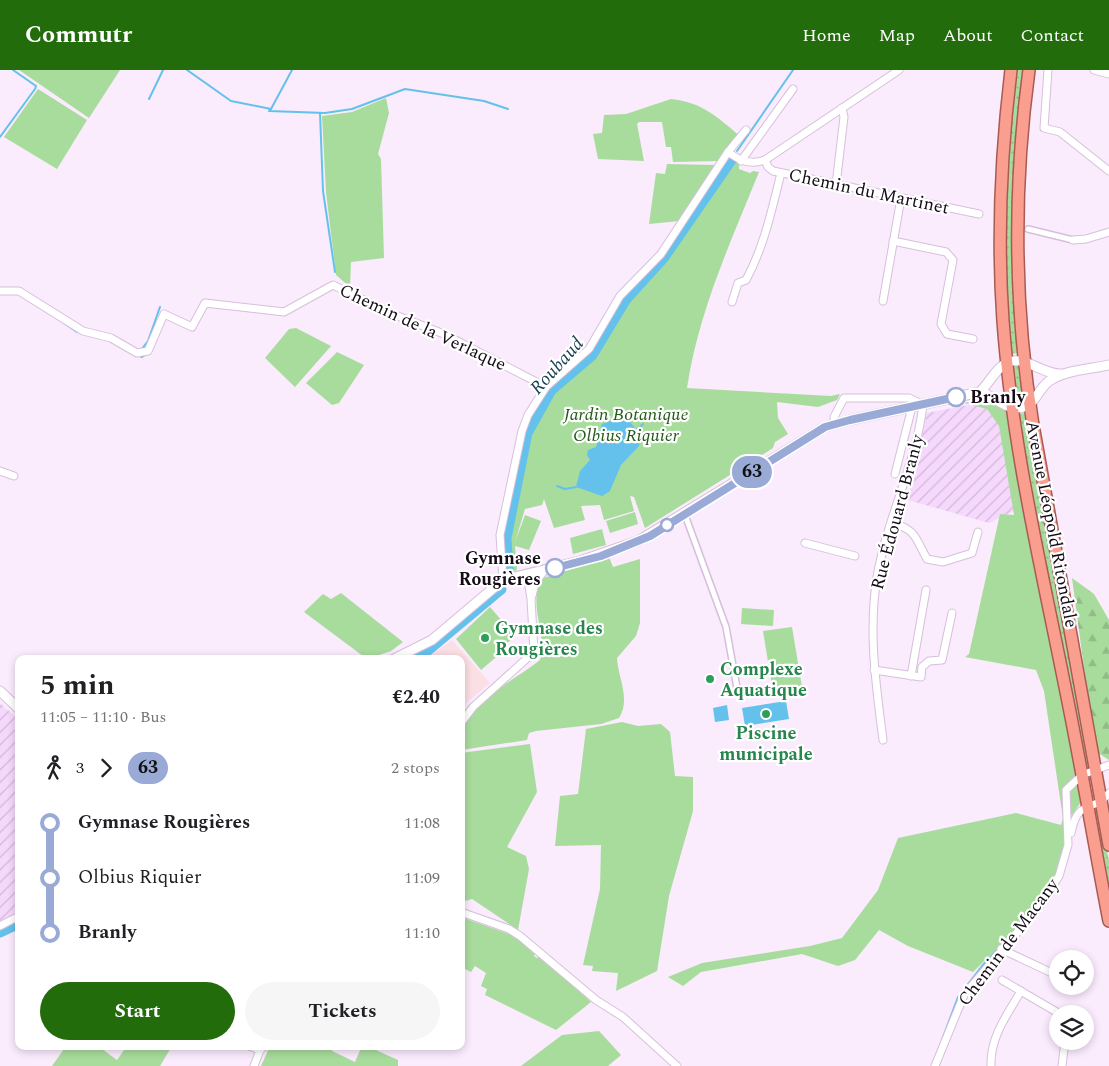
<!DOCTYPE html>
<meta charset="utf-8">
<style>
:root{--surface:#fff;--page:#f6f6f6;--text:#202124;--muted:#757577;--accent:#226c0b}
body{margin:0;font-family:Spectral,serif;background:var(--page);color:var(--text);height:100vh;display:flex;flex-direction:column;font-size:19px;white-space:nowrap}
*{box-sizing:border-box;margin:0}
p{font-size:16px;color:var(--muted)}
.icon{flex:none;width:28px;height:28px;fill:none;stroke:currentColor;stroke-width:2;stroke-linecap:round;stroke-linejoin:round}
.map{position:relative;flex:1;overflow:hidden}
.drawer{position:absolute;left:15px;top:585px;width:450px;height:395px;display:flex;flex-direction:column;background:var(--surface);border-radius:10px;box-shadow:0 2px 8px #0003}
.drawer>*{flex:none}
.badge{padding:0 10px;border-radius:16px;font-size:18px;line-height:32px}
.fabs{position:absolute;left:1049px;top:880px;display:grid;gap:10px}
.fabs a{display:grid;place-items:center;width:45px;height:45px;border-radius:50%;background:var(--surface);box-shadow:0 2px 8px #0003;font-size:25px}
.map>.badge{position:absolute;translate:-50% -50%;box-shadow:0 0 0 2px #fff}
.legs{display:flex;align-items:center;gap:8px;height:55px;padding:0 25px;font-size:16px}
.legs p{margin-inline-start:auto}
.head{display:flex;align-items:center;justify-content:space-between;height:85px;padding:0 25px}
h1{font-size:28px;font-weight:700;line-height:38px}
.action{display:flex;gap:10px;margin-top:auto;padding:10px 25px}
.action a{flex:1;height:58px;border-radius:30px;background:var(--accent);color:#fff;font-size:20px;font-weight:700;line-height:58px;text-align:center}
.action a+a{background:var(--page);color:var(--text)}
ul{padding:0 25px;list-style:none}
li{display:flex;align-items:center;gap:18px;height:55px;font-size:19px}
li i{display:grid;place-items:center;width:8px;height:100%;margin:0 6px;background:currentColor}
li i::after{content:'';width:12px;height:12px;margin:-6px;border:4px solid;border-radius:50%;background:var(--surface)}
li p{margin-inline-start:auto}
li:first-child i{background:linear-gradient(#0000 50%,currentColor 0)}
li:last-child i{background:linear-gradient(currentColor 50%,#0000 0)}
header{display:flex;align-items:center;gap:30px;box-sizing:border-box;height:70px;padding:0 25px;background:var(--accent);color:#fff}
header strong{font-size:24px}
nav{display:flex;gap:28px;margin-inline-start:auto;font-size:18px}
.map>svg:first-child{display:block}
.industrial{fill:url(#industrial-furrows)}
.education{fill:#fadfe4}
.green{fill:#a8dc9d}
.forest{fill:url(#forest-firs)}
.garden{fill:url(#garden-dots)}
.water{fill:#64c1eb}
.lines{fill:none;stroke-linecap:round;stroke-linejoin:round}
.stream{stroke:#64c1eb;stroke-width:2}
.river{stroke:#64c1eb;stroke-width:11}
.pedestrian-casing{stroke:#d7bfdc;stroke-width:8}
.minor-casing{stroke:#d7bfdc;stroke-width:9}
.tertiary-casing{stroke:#d7bfdc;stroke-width:11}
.trunk-casing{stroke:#a95b53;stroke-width:14}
.pedestrian{stroke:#fff;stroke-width:5}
.minor{stroke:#fff;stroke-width:7}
.tertiary{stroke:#fff;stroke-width:9}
.trunk{stroke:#fa9e90;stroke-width:11}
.line-1-casing{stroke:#fff;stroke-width:11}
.line-1{stroke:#9aaad7;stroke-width:8}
.stop-1-dot{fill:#fff;stroke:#9aaad7;stroke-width:2.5}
.leisure-dot{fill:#2e9e5b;stroke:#fff;stroke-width:2}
.labels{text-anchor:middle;stroke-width:4.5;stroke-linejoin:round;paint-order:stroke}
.street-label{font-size:18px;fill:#150c17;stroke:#fff}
.stop-label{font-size:18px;font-weight:bold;fill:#150c17;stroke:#fff;text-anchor:start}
.park-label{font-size:18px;font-style:italic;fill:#255919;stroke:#fff}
.leisure-label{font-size:18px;font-weight:bold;fill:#27864d;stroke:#fff;text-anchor:start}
.water-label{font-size:19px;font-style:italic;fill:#184153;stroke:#fff}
</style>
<header>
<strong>Commutr</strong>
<nav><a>Home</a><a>Map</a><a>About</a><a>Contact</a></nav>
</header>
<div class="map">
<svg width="1109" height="996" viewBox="0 0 1109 996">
<defs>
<pattern id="industrial-furrows" width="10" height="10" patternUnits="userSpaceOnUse" patternTransform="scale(1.25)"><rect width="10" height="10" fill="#f6d8fc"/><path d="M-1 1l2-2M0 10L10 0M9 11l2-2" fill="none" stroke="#d2b8d7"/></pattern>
<pattern id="forest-firs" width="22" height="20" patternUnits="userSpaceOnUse" patternTransform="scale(1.25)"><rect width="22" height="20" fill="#a8dc9d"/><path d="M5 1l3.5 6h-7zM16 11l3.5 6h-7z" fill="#90bc86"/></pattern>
<pattern id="garden-dots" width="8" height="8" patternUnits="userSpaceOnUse" patternTransform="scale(1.25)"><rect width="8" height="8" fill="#a8dc9d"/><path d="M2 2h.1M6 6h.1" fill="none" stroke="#90bc86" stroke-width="1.8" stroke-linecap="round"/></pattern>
</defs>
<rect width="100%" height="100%" fill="#faebfd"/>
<g class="industrial">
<path d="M979 333 988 340 1000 355 1014 441 989 453 908 430 927 343Z"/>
<path d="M0 633 19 650V842L0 852Z"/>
</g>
<path class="education" d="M452 570 490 613 467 632 461 643V589H426Z"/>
<g class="green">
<path d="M19 0H120L89 48Z"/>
<path d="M38 19 87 50 57 99 4 67Z"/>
<path d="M386 28 389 43 378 84 381 89 384 188 351 192 350 217 336 205 326 122 322 46 352 42Z"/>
<path d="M671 29C702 32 717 47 740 66L724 81 719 91 673 92 671 77H666L662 52H639L637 54 644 91 598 89 593 64 602 63 604 45 626 44Z"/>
<path d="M735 89 739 94V99L750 103 753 101 759 102C731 171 698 243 687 318L831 326 840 324 837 330 818 337 777 332 778 348 788 364 775 372 773 378 645 458 634 427 630 426 634 441 604 450 600 435 581 436 585 450 554 458 544 429 542 435 525 439 515 472 525 445 541 451 529 480 515 476 517 500 512 502 511 463 532 360 554 324 600 279 628 231 668 189Z"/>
<path d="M667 94 715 95 679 151 649 154 656 103 665 104Z"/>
<path d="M296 258 331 276 295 317 265 288 289 259Z"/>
<path d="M337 282 364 295 339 333 332 335 306 313Z"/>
<path d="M988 328 1007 341 1083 729 1072 745 1065 749C1065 764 1065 781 1060 795 1044 836 1003 872 973 902L908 876 879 860 855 890 838 896 802 884 701 902 683 916 668 907 702 893 810 876 842 868 878 820 898 768 1016 743 1061 755 1063 748 1044 621 1036 600 965 587 969 584 1000 444 1014 445 999 356 987 339 964 333Z"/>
<path d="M635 442 638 454 610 463 606 451Z"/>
<path d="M602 459 606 475 573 484 570 468Z"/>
<path d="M609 487 613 497 640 489V553L636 566 617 588C618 608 631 629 619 648L601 654 536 661 529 663 527 670 461 680C461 675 460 669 461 664 466 634 518 608 540 590 548 563 526 533 543 508Z"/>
<path d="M341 523 403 572 391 581 367 589 304 542 323 524 331 529Z"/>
<path d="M490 537 515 566 500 580 502 582 481 600 456 569Z"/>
<path d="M742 538 774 540 773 556 741 554Z"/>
<path d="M792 557 802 617 773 622 763 561Z"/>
<path d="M622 652 638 656 661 654 670 662 675 706 693 707V741L669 826 657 901 616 921 618 903 592 901 593 896 583 895 600 819 601 775 555 776 560 726 578 724 586 659Z"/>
<path d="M530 674 537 722 507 777 526 786 529 799 518 860 472 829 465 831 461 836V683Z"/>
<path d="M461 847 509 864 536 881 534 886 537 888 540 885 591 932 556 960 485 925 487 919 481 916 486 903 475 896 471 902 461 897Z"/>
<path d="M599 961 621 985 608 996H521L562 965Z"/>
<path d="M66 976H98L117 990 127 976H172L160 996H52Z"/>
<path d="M270 976H334L332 981 355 992 362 976H367L398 990V996H261Z"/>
</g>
<path class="forest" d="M1072 508 1094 524 1109 550V690L1095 681Z"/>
<g class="garden">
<path d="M1016 0H1023L1016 77 1019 283 1011 284C1006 221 1003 158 1006 96 1008 64 1013 32 1016 0Z"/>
<path d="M1016 295 1020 298 1024 329 1020 333 1017 330 1013 297Z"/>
<path d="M1026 343 1091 697 1084 700 1021 358 1019 344Z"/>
<path d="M1099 738 1109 791V833L1091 739Z"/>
</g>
<g class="water">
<path d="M622 347H626L635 358 640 359 642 366 639 376 621 395 610 421 602 426 576 417 580 401 590 390 587 385 588 380 596 377 602 354Z"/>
<path d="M786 631 789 649 745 656 742 638Z"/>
<path d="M727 635 729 650 715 652 713 638Z"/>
</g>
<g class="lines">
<g class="stream">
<path d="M187 0 231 31 271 39 269 41 325 43 352 39 405 19 484 31 508 39"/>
<path d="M149 29 163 0"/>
<path d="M271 39 292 0"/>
<path d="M320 43 323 121 335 202"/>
<path d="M0 67 35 19 36 16 13 0"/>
<path d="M737 81 793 0"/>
<path d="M64 253 77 262"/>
<path d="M141 280 148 271 160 237"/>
<path d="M138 285 142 287 146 284"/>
<path d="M639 358 643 354"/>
<path d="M557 416 565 419 576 417"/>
<path d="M942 970 958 927 982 896 1007 869"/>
</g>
<g class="river">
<path d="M508 500 506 468 527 363 551 320 592 285 626 229 664 187 731 90"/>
<path d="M413 589 428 580 501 519"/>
<path d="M0 862 19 853"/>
</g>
<defs>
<g id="pedestrian">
<path d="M1028 159 1073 170"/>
<path d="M685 445 726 557 737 618"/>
</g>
<g id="minor">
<path d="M1048 0 1044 58 1060 62 1109 101"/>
<path d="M1094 0 1109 4"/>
<path d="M728 82C740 91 751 95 765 90L899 0"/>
<path d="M765 90 768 97 773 101 979 144"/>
<path d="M741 91 793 19"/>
<path d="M836 115 844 47 842 38"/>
<path d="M1073 170 1086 169 1109 162"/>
<path d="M893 171 946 182 953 190 941 254 947 264 973 269"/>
<path d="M0 221H19L83 261 111 268 137 283 148 281 164 244 192 257 205 233 284 242 333 215 395 245 444 264 546 317"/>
<path d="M883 231 901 128"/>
<path d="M732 232 738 213 746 210C764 177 772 139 781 103"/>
<path d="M835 354 834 347 844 328H909L923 335C916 394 887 448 877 507 868 562 876 615 883 670"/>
<path d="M0 401 14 406"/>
<path d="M895 404 912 337"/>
<path d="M892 452C918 462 914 466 927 489L943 492 972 483 978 462"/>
<path d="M805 473 855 486"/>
<path d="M503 510 500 465 522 361 528 345 546 317 589 279 620 226 661 184 728 82 746 60"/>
<path d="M532 526 535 513 544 501"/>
<path d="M874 600 921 607 922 597 929 591 942 590 952 543"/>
<path d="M911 606 926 520"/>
<path d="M461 653 473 637 534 582 531 529 527 504"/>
<path d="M1071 763C1078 727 1093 744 1109 723"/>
<path d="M461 842 509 859 520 866 596 930 623 947 677 996"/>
<path d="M0 856 19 846"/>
<path d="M1001 879 1052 903"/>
<path d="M1002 910 1060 944"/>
<path d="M249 976 260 980"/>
<path d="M254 996 260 980 265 976"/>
<path d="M935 996 964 925 1038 838 1059 806 1068 775 1066 720 1082 705 1109 695"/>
<path d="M991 996C990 967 1007 945 1021 921"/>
<path d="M1062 996 1065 971"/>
</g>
<g id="tertiary">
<path d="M980 322C988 314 993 304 1001 297 1019 279 1041 305 1061 304"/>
<path d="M394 589 432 570 503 510 580 491 638 471 825 357 850 350 980 322C993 325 1002 337 1015 338 1036 339 1035 322 1049 311 1064 300 1091 299 1109 295"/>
<path d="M0 621 19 639"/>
</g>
<g id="trunk">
<path d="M1011 0C1001 83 997 167 1003 251 1012 375 1041 496 1065 617 1081 695 1094 773 1109 851"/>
<path d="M1029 0C1013 118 1014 238 1033 355L1109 775"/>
</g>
</defs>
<use href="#pedestrian" class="pedestrian-casing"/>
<use href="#minor" class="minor-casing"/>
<use href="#tertiary" class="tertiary-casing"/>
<use href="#trunk" class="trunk-casing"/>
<use href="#pedestrian" class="pedestrian"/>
<use href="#minor" class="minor"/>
<use href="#tertiary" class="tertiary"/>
<use href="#trunk" class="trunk"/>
</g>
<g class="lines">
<defs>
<path id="line-1" d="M555 498 601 486 650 466 825 357 850 350 956 327"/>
</defs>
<use href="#line-1" class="line-1-casing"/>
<use href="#line-1" class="line-1"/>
</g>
<g class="stop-1-dot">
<circle cx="956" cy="327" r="9"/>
<circle cx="667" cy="455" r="6"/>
<circle cx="555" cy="498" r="9"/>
</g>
<g class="leisure-dot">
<circle cx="485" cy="568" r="5"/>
<circle cx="710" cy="609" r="5"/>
<circle cx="766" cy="644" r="5"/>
</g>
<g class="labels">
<g class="street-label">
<text transform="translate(869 121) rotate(12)" y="6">Chemin du Martinet</text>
<text transform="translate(423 257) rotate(25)" y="6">Chemin de la Verlaque</text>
<text transform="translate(897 442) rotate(-75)" y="6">Rue Édouard Branly</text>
<text transform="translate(1052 454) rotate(79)" y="6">Avenue Léopold Ritondale</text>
<text transform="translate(1008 872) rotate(-53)" y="6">Chemin de Macany</text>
</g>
<g class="stop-label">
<text x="970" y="333">Branly</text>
<text x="541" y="494" text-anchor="end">Gymnase<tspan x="541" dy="21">Rougières</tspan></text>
</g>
<g class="park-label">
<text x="626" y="350">Jardin Botanique<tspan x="626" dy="21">Olbius Riquier</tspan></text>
</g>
<g class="leisure-label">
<text x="495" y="564">Gymnase des<tspan x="495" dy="21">Rougières</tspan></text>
<text x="720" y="605">Complexe<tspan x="720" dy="21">Aquatique</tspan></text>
<text x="766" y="669" text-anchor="middle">Piscine<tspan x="766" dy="21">municipale</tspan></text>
</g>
<g class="water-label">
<text transform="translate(556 295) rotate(-48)" y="7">Roubaud</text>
</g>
</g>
</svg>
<div class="fabs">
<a><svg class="icon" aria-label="locate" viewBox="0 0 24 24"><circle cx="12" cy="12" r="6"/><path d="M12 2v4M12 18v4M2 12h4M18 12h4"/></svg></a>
<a><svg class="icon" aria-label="layers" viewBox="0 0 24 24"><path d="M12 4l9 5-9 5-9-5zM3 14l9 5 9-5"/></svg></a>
</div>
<b class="badge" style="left:752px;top:402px;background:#9aaad7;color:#111">63</b>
<section class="drawer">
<div class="head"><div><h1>5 min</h1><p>11:05 – 11:10 · Bus</p></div><b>€2.40</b></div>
<div class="legs"><svg class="icon" aria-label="walk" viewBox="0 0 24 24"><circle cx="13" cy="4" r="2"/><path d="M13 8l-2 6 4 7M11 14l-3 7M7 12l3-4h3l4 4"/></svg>3<svg class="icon" aria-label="forward" viewBox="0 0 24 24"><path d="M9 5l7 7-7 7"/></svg><b class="badge" style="background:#9aaad7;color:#111">63</b><p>2 stops</p></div>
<ul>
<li><i style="color:#9aaad7"></i><b>Gymnase Rougières</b><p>11:08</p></li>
<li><i style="color:#9aaad7"></i><span>Olbius Riquier</span><p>11:09</p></li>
<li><i style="color:#9aaad7"></i><b>Branly</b><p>11:10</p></li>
</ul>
<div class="action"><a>Start</a><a>Tickets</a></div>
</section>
</div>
